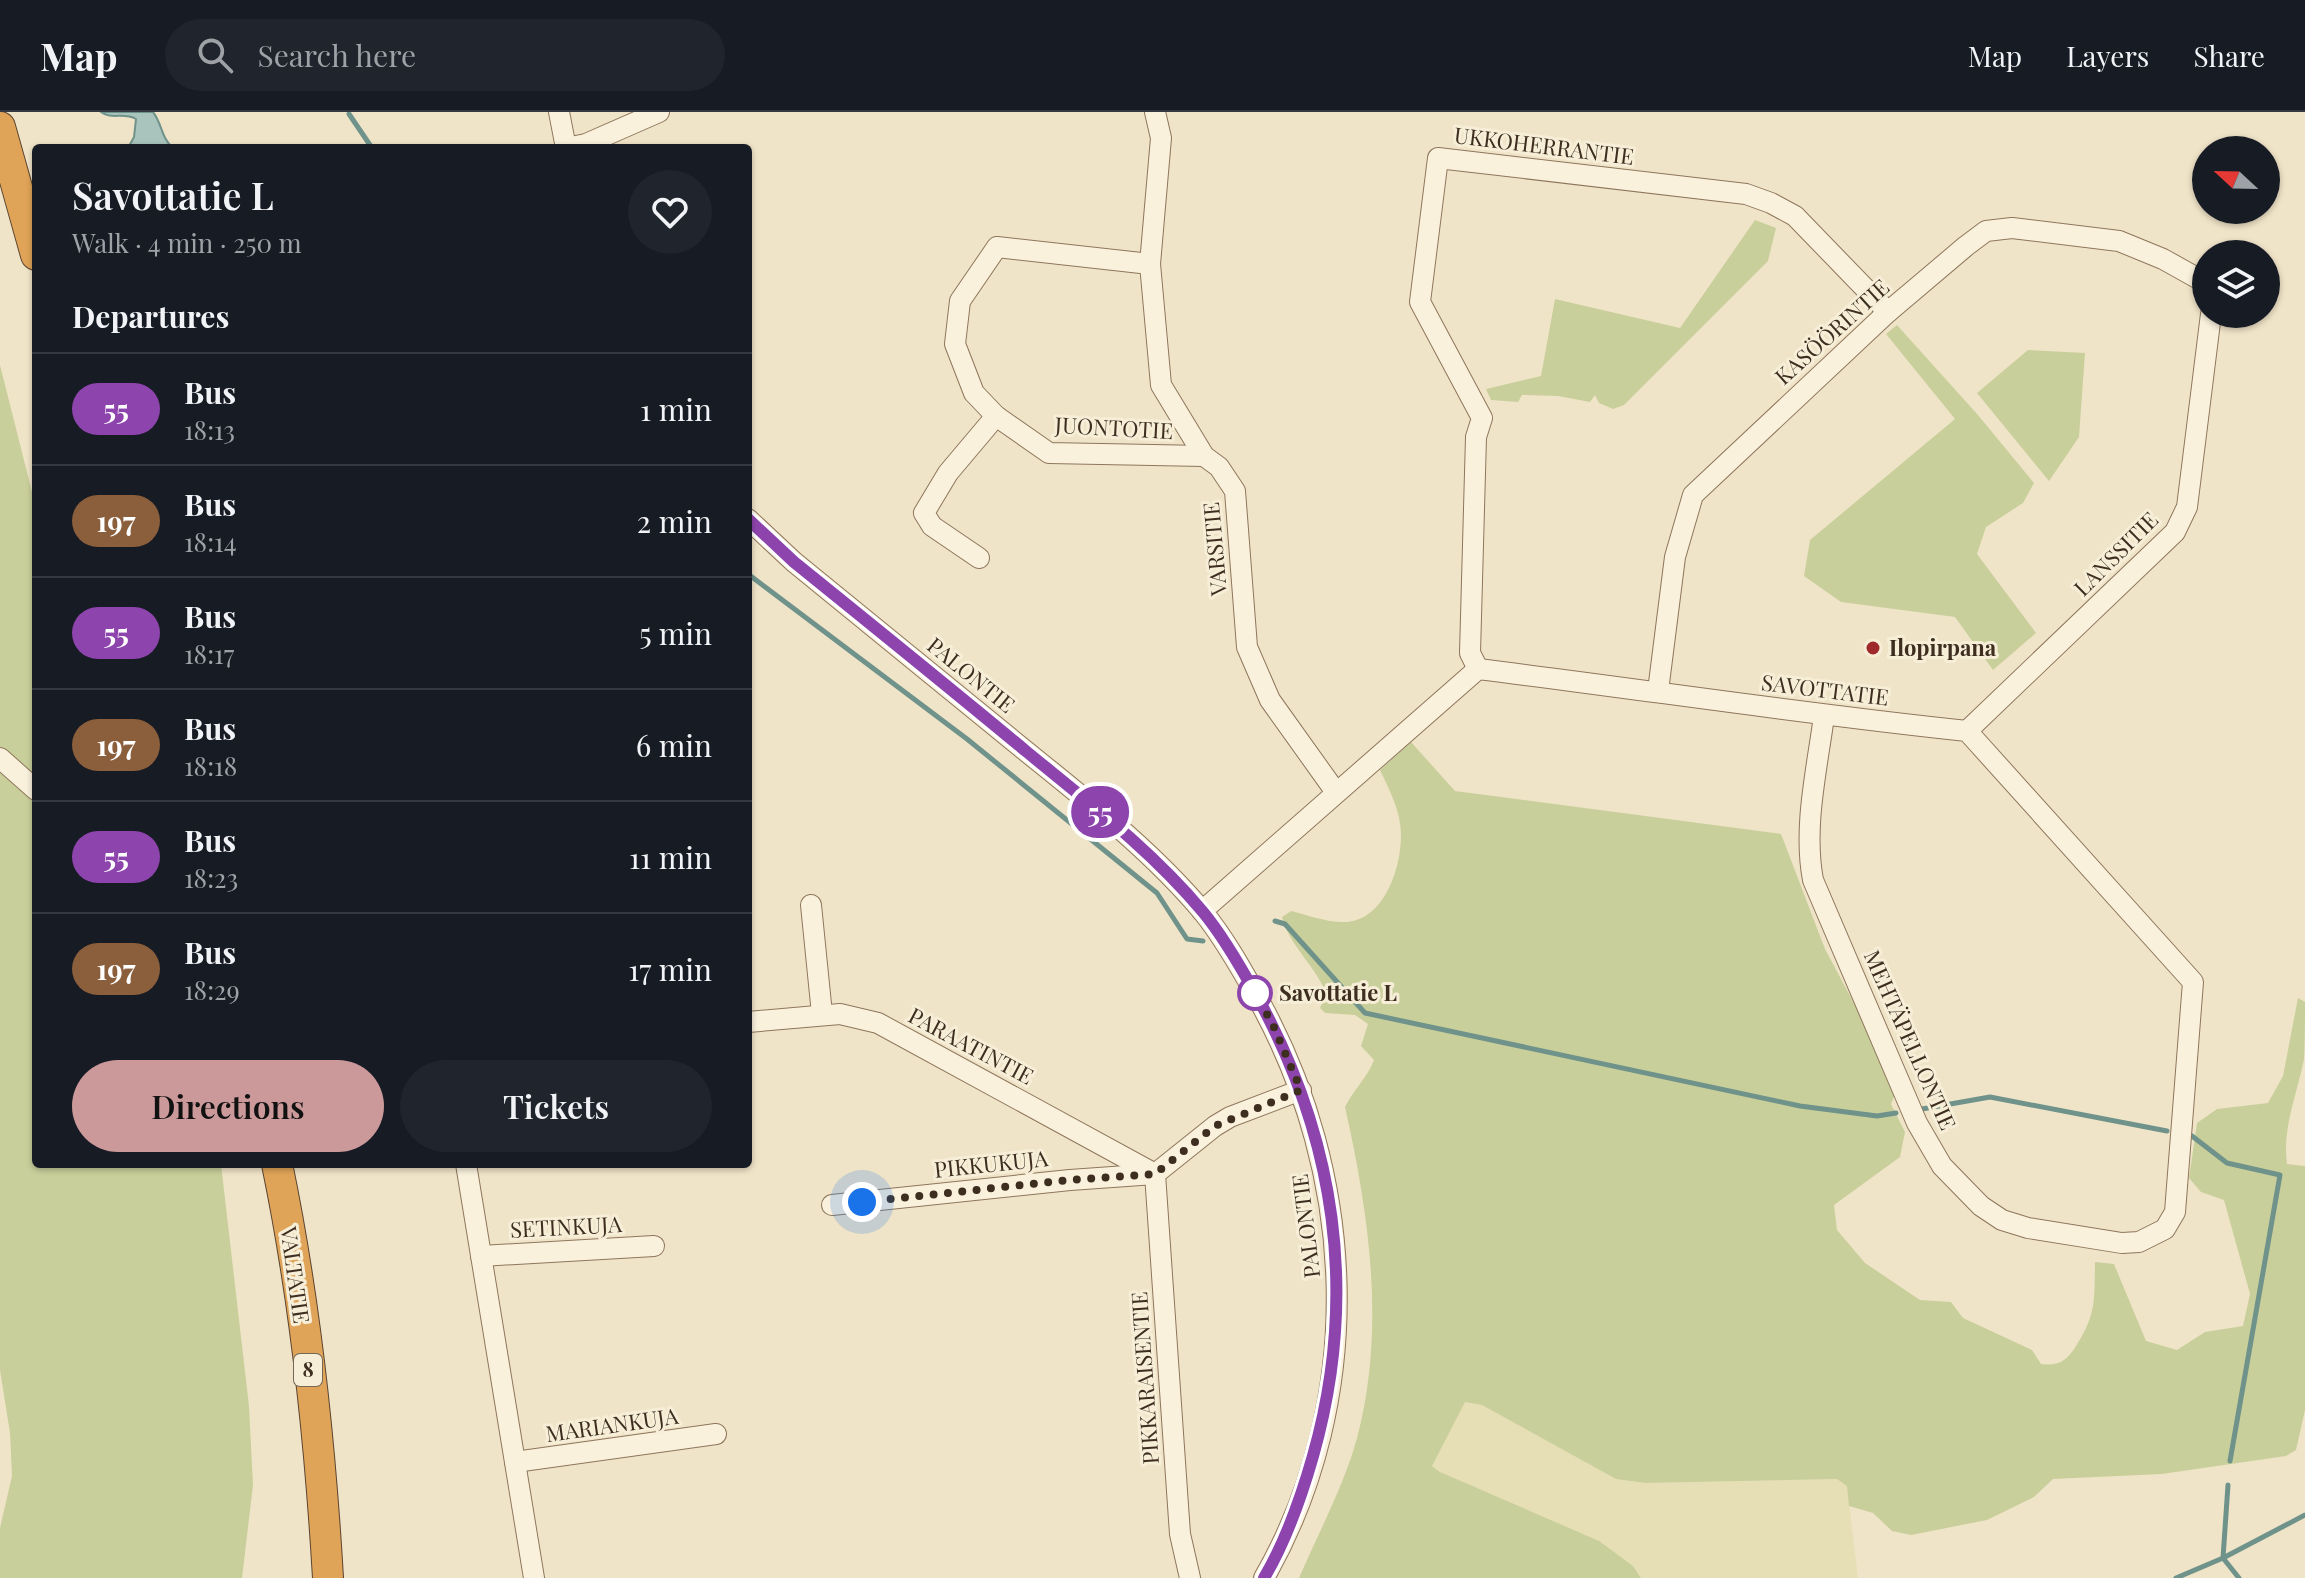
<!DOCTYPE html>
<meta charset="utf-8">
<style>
:root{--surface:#171b24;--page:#20242c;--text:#f1f3f6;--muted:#9ea1a6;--line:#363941;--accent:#cc999b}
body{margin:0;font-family:"Playfair Display",serif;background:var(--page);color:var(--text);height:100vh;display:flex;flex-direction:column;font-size:30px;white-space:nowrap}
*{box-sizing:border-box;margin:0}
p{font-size:26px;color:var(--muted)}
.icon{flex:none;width:44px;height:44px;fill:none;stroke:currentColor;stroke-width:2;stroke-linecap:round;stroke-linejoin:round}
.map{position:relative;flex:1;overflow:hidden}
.panel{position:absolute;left:32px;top:32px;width:720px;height:1024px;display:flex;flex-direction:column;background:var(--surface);border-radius:8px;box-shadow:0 2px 6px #0004}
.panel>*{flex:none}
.badge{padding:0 16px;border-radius:26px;font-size:28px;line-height:52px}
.needle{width:52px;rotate:292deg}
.fabs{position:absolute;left:2192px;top:24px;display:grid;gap:16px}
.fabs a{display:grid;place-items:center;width:88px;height:88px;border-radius:50%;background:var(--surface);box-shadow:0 2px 6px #0004;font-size:40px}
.you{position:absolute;width:40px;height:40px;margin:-20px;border:6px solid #fff;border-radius:50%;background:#1a73e8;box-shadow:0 0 0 12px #1a73e833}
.map>.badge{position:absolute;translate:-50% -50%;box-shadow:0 0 0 4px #fff}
h2{padding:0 40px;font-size:30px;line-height:72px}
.round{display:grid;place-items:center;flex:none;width:84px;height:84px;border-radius:42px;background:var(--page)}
.headline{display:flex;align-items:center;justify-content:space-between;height:136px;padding:0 40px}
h1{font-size:38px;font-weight:600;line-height:60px}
.primary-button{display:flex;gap:16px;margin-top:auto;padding:16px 40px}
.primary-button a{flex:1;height:92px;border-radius:48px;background:var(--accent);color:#111;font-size:32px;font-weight:600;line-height:92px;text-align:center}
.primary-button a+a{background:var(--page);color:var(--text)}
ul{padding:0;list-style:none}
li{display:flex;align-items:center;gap:24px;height:112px;padding:0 40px;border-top:2px solid var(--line)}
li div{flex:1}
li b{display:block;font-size:30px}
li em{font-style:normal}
li .badge{min-width:88px;font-weight:700;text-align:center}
header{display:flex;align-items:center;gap:48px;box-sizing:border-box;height:112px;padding:0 40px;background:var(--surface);border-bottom:2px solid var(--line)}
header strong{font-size:38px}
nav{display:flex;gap:44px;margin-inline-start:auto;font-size:28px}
.search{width:560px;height:72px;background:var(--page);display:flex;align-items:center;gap:20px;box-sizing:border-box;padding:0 28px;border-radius:44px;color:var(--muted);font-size:30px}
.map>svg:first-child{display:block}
.farmland{fill:#e6deb5}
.green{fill:#c9cf9b}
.water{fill:#a9c4bc;stroke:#6f938a;stroke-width:2}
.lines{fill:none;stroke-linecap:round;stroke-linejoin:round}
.stream{stroke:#6f938a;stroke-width:5}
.minor-casing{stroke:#8d765c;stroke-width:22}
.highway-casing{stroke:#5b4430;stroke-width:32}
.minor{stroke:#faf1dc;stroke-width:20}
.highway{stroke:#e0a458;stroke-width:30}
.line-casing{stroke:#fff;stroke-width:18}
.line{stroke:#8e44ad;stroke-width:12}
.walk{stroke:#3d2e20;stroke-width:8;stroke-dasharray:0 14.4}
.poi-dot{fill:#9e2a2b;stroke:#f7eed8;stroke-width:3}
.stop-dot{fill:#fff;stroke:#8e44ad;stroke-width:4}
.labels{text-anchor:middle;stroke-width:6;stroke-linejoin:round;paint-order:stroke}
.shield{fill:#f7eed8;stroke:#756857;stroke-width:2}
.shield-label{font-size:20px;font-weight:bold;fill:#3d2e20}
.street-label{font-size:22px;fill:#3d2e20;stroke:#f7eed8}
.poi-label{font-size:22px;font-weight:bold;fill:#3d2e20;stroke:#f7eed8;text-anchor:start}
.stop-label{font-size:22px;font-weight:bold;fill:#3d2e20;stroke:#f7eed8;text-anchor:start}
</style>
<header>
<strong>Map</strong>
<div class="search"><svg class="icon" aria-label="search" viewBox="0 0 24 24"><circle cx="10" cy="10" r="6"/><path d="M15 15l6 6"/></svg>Search here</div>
<nav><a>Map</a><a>Layers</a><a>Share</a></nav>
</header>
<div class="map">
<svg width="2305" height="1466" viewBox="0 0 2305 1466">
<rect width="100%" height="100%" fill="#f0e4c8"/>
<path class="farmland" d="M1464 1290 1482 1293 1616 1367 1645 1371 1837 1367 1847 1373 1858 1466H1641L1633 1454 1440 1360 1432 1353Z"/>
<g class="green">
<path d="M1755 108 1776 116 1768 149 1624 293 1613 297 1599 291 1595 283 1590 290 1558 284 1522 283 1518 290 1491 288 1486 277 1541 264 1555 187 1680 216Z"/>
<path d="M1897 213 1978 303 2034 371 2023 391 1986 415 1977 442 2036 521 1993 558 1955 505 1841 490 1804 464 1810 428 1955 307 1886 222Z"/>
<path d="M2028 238 2085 241 2079 325 2049 369 1977 281Z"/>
<path d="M0 253 36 396V1052H221L249 1294 253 1373 242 1466H0V1416L12 1364 10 1321 0 1258Z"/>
<path d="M1411 630 1455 679 1781 722 1825 837 1880 940 1896 980 1891 992 1905 1020 1900 1045 1834 1093 1837 1118 1865 1151 1920 1188 1951 1190 1963 1206 2032 1238 2041 1252C2058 1254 2066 1250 2076 1234 2097 1201 2094 1188 2095 1150L2114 1152 2146 1229 2177 1238 2205 1220 2243 1214 2250 1182 2224 1088 2201 1080 2189 1066 2197 1011 2217 997 2268 991 2283 964 2298 886 2305 890C2305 908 2305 930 2304 947 2297 983 2282 1016 2287 1052L2305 1054V1298L2296 1338 2286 1344 2162 1362 2053 1367 2034 1385 1987 1408 1911 1423 1892 1419 1873 1401 1849 1394 1847 1374 1837 1367 1645 1371 1616 1367 1482 1293 1465 1290 1432 1354 1440 1360 1599 1429 1633 1454 1641 1466H1299C1318 1422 1345 1371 1357 1326 1386 1217 1369 1102 1345 995 1354 977 1367 966 1374 948L1361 934 1368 912 1355 903 1325 901 1320 896 1326 881C1315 853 1290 835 1282 805L1291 799C1307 803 1329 811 1346 810 1384 808 1401 757 1401 723 1401 700 1390 679 1380 658Z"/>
</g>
<path class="water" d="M101 0H153C162 11 161 26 173 36H128L134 25 136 7C124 0 111 8 101 0Z"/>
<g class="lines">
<g class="stream">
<path d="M349 2 372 36"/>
<path d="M748 462 967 627 1157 781 1187 827 1203 829"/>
<path d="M1275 809 1285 812 1365 901 1800 994 1877 1004 1896 1001"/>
<path d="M1922 997 1990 985 2167 1019"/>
<path d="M2192 1024 2227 1051 2280 1063 2230 1349"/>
<path d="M2228 1373 2223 1446 2239 1466"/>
<path d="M2176 1466 2223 1446 2305 1403"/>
</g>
<defs>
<g id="minor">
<path d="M559 0 566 36"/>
<path d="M1155 0 1161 26 1150 152 1161 273 1204 344 1219 355 1235 379 1247 535 1270 588 1335 679"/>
<path d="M566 36 586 32 659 0"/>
<path d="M1150 152 997 135 960 189 955 232 974 281 996 304 1049 341 1204 344"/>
<path d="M748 407 794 450C870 512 946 574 1022 636 1085 687 1151 738 1203 800 1224 826 1241 856 1257 885 1357 1063 1367 1286 1264 1466"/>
<path d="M979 446 932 414 924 401 948 361 996 304"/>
<path d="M1478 557 1470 541 1476 325 1482 306 1420 190 1438 46 1746 82 1771 91 1795 104 1888 200"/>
<path d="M1658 579 1675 445 1693 383 1888 200 1966 134 1986 119 2012 116 2119 129 2163 147 2206 171"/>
<path d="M1967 619 2175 420 2187 395 2211 202"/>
<path d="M0 646 36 678"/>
<path d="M811 793 822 902"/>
<path d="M1202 799 1478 557C1641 577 1803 602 1967 619L2193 870 2175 1100 2165 1117 2139 1130 2122 1131 2028 1116 2002 1108 1981 1094 1942 1054 1917 1011 1813 768C1803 715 1817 657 1824 604"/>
<path d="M748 910 840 902 878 911 1155 1062"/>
<path d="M466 1052 534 1466"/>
<path d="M1155 1062 1180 1422 1190 1466"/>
<path d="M1155 1062 1215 1014 1230 1005 1301 978"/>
<path d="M832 1093 1070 1068 1155 1062"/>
<path d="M481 1144 654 1134"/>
<path d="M515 1350 716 1322"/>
</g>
<g id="highway">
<path d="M0 15 36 143"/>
<path d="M277 1052C305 1187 320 1328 328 1466"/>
</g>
</defs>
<use href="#minor" class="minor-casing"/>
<use href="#highway" class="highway-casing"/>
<use href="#minor" class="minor"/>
<use href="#highway" class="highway"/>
</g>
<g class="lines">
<defs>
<path id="line" d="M748 407 794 450C872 513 950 576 1027 640 1088 690 1152 739 1203 800 1223 824 1239 852 1254 879 1336 1025 1359 1182 1313 1344 1301 1386 1286 1429 1264 1466"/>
</defs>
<use href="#line" class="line-casing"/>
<use href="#line" class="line"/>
<path class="walk" d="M862 1090 1070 1068 1155 1062 1215 1014 1301 978 1273 913 1255 881"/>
</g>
<circle class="poi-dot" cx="1873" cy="536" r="8"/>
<circle class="stop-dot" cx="1255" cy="881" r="16"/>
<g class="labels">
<rect class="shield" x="294" y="1242" width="28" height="32" rx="6"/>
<g class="shield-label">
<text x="308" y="1265">8</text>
</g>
<g class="street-label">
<text transform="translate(1544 34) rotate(7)" y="8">UKKOHERRANTIE</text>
<text transform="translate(1832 220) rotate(-42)" y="8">KASÖÖRINTIE</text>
<text transform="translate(1114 316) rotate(3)" y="8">JUONTOTIE</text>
<text transform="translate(1215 437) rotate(-95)" y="8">VARSITIE</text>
<text transform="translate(2116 442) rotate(-45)" y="8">LANSSITIE</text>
<text transform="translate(971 563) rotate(39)" y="8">PALONTIE</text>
<text transform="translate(1825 578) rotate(7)" y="8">SAVOTTATIE</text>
<text transform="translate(1910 928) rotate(66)" y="8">MEHTÄPELLONTIE</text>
<text transform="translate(971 934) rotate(28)" y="8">PARAATINTIE</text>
<text transform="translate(991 1052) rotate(-6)" y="8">PIKKUKUJA</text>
<text transform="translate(1306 1114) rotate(-97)" y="8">PALONTIE</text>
<text transform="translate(566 1115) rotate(-3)" y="8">SETINKUJA</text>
<text transform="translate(295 1163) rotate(82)" y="8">VALTATIE</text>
<text transform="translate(1145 1266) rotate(-94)" y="8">PIKKARAISENTIE</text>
<text transform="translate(612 1313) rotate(-8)" y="8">MARIANKUJA</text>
</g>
<g class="poi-label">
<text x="1889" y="544">Ilopirpana</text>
</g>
<g class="stop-label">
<text x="1279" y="889">Savottatie L</text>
</g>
</g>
</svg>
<div class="fabs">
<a><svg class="needle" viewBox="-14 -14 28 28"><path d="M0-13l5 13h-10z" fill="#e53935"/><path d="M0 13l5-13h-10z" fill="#9ea1a6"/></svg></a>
<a><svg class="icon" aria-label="layers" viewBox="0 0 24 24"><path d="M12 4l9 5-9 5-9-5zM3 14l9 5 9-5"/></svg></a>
</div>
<div class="you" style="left:862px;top:1090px"></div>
<b class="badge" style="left:1100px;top:700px;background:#8e44ad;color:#fff">55</b>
<section class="panel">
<div class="headline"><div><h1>Savottatie L</h1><p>Walk · 4 min · 250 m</p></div><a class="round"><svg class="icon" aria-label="heart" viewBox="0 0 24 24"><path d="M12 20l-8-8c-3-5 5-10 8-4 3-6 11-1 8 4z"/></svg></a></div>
<h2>Departures</h2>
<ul>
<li><span class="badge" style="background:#8e44ad;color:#fff">55</span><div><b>Bus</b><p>18:13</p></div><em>1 min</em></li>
<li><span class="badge" style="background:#8b5e3c;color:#fff">197</span><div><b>Bus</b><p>18:14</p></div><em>2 min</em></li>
<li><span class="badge" style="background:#8e44ad;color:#fff">55</span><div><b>Bus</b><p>18:17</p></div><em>5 min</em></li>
<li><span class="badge" style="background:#8b5e3c;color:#fff">197</span><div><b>Bus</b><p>18:18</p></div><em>6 min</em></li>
<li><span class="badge" style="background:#8e44ad;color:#fff">55</span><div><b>Bus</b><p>18:23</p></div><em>11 min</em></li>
<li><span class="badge" style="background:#8b5e3c;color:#fff">197</span><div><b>Bus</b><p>18:29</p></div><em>17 min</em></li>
</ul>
<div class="primary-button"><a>Directions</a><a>Tickets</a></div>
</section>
</div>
